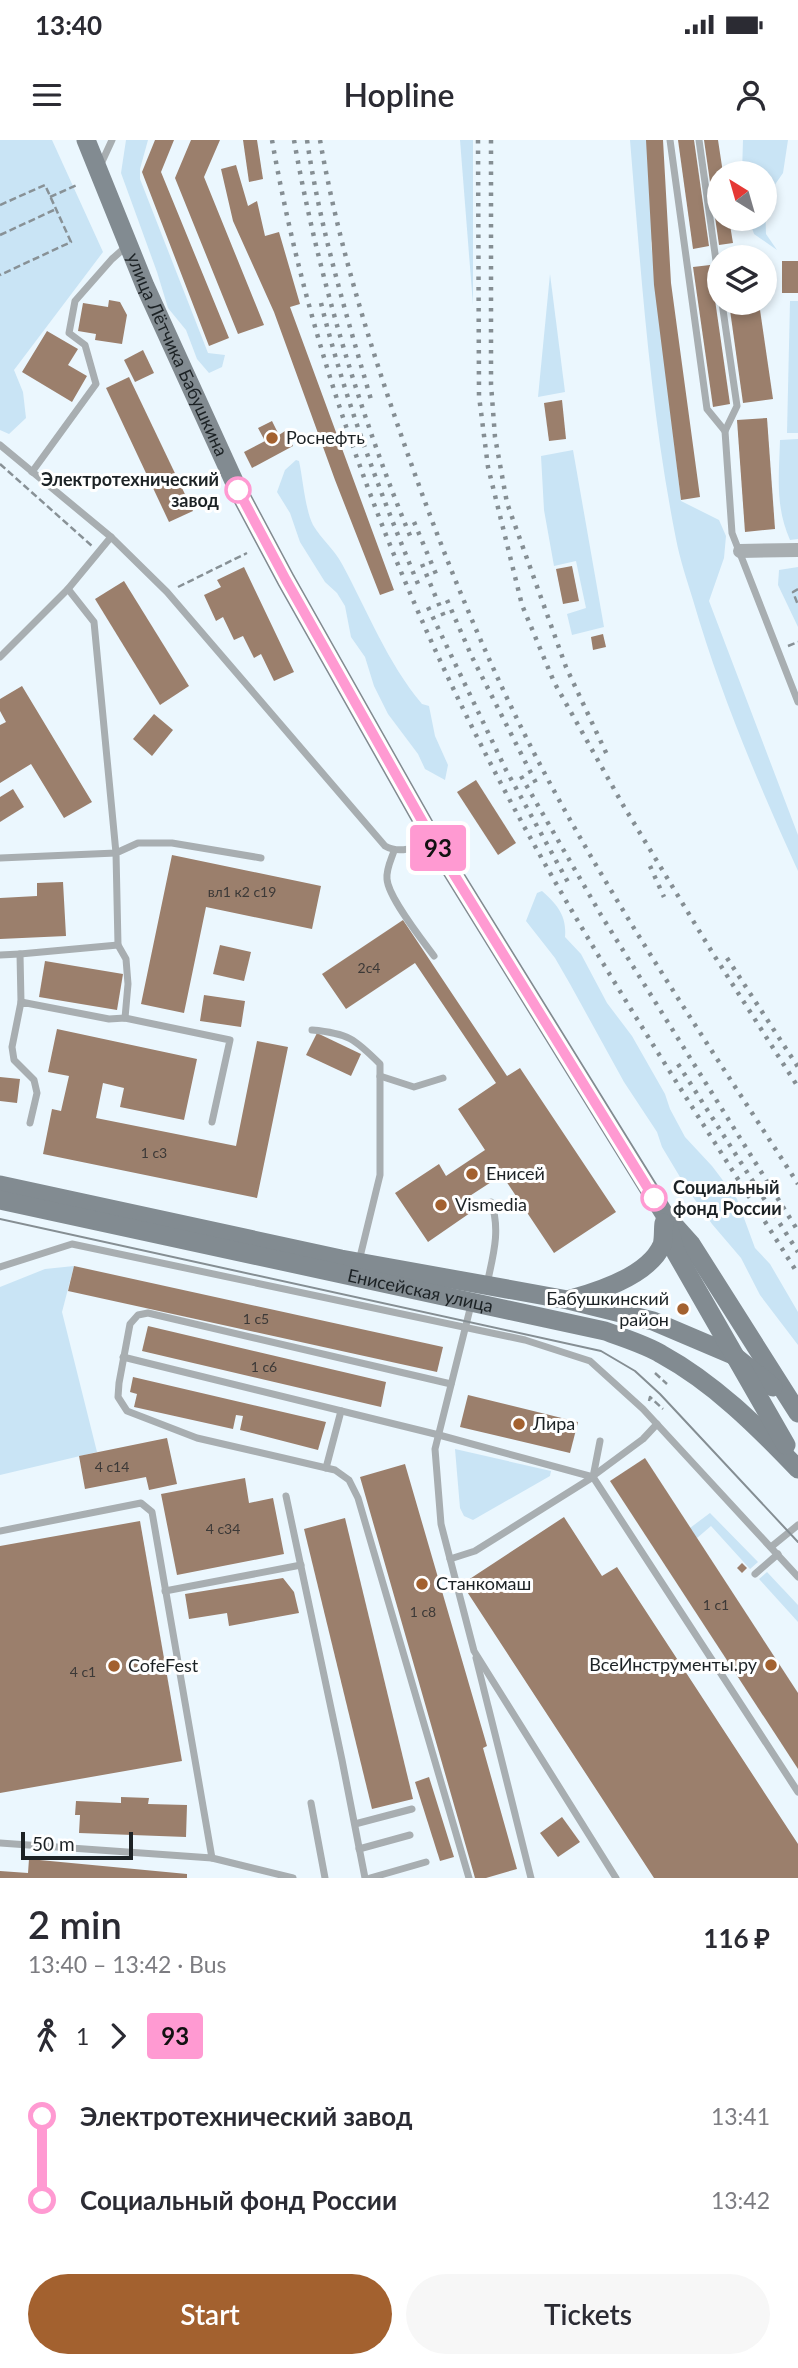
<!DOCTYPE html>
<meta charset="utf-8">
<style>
:root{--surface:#fff;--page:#f7f7f7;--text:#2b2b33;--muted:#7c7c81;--accent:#a3612f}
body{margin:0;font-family:Lato,sans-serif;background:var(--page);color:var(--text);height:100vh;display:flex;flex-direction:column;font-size:26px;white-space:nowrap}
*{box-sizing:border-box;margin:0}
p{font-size:23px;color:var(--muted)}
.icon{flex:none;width:38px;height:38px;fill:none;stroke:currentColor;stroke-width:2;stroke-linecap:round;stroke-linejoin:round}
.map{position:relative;height:1738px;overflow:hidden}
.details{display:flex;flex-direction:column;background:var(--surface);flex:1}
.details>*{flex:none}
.badge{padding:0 14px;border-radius:5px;font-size:24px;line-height:46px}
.needle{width:46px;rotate:323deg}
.fabs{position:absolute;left:707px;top:21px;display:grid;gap:14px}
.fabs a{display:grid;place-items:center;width:70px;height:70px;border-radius:50%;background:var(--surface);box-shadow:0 4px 10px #0003;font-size:35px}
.scale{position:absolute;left:21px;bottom:18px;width:112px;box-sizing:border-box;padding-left:7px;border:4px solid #1c2225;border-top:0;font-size:19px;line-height:24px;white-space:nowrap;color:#1c2225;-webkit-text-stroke:5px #fff;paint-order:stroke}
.map>.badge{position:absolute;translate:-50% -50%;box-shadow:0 0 0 4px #fff}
.legs{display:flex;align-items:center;gap:10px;height:77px;padding:0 28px;font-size:23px}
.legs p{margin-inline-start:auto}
.summary{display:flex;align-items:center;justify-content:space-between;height:119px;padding:0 28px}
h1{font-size:38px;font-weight:600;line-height:52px}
.action{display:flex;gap:14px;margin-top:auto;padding:14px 28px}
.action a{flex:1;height:80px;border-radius:42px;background:var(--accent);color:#fff;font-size:28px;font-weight:600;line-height:80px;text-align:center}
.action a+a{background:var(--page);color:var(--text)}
ul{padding:0 28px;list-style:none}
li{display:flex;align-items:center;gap:24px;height:84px;font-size:26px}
li i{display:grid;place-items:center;width:10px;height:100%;margin:0 9px;background:currentColor}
li i::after{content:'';width:18px;height:18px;margin:-9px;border:5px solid;border-radius:50%;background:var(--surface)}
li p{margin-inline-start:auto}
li:first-child i{background:linear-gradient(#0000 50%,currentColor 0)}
li:last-child i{background:linear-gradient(currentColor 50%,#0000 0)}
.status{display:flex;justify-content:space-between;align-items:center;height:49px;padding:0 35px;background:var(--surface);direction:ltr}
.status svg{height:19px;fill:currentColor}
header{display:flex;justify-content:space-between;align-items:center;height:91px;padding:0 28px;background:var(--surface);font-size:32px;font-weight:600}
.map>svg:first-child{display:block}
.green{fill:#c9e4f5}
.building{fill:#9b7f6c}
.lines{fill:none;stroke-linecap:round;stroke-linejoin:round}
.path{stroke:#889196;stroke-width:2.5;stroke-dasharray:7 3.5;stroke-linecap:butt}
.lane{stroke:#a8aeb1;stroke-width:7}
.street{stroke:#a8aeb1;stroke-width:14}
.secondary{stroke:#828b91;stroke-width:19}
.tram{stroke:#858e93;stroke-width:2}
.rail{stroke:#858e93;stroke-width:4.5;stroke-dasharray:3.5 7;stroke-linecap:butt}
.line-1-casing{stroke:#fff;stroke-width:16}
.line-1{stroke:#ff9ad2;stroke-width:10}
.poi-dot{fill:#a3612f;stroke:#fff;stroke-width:2.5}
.stop-1-dot{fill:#fff;stroke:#ff9ad2;stroke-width:3.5}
.labels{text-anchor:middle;stroke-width:6;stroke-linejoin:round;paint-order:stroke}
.number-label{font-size:14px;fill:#3c3937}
.street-label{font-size:18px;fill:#1c2225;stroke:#fff}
.poi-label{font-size:18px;fill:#1c2225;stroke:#fff;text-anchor:start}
.stop-label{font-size:18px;font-weight:bold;fill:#1c2225;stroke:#fff;text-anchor:end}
</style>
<div class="status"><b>13:40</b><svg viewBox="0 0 49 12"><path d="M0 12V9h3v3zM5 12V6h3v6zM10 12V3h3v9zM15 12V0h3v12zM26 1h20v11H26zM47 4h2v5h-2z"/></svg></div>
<header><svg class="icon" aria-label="menu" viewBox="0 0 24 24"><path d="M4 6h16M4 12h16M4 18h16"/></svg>Hopline<svg class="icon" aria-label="person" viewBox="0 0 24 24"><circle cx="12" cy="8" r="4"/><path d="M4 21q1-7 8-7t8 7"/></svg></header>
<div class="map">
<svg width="798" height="1738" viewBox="0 0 798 1738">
<rect width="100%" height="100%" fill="#ebf7fe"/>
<g class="green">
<path d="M0 0H52L103 112 14 230 23 252 26 278 9 294 0 290Z"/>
<path d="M126 0H148L140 29V39L208 213 225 215 222 227 209 233 197 219 186 190 168 168 157 132 121 33Z"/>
<path d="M460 0H473V165Z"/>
<path d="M630 0H650L659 71 651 103 681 361 719 380 726 396 724 418 709 461 798 695V731C758 643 720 553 693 460 687 440 680 420 676 399 650 268 641 133 630 0Z"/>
<path d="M743 0H788L783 33 765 59V33H742Z"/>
<path d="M765 60 766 94 777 110 754 94 749 79H765Z"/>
<path d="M550 134 565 252 538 257Z"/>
<path d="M790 161H798V293H787Z"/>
<path d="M798 299V399L790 400C775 366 779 336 780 300Z"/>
<path d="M573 310 604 487 572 495 567 474 586 468 576 421 554 426 544 370 541 316Z"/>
<path d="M296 320 299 321C303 339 305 369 313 385 321 399 335 410 342 424 368 472 387 522 422 564L429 566 435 596 448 625 445 640 425 629 418 614 388 574 374 546 365 517 351 497 345 466 337 453 325 442 300 402 290 373 277 352 285 330Z"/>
<path d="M798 427V487L778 445 779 430Z"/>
<path d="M542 751C557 764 567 776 565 797L581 814 607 863 632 896 665 954 670 969 685 997 712 1026 737 1059 755 1108 770 1124 798 1172V1205L760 1155 741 1118 712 1084 686 1047 662 1007 657 992 624 942 570 844 555 818 526 781 537 753Z"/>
<path d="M74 1126 62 1172 97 1312 0 1335V1147L45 1129Z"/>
<path d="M455 1309 551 1331 550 1336 473 1380 464 1376 460 1368Z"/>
<path d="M710 1373 758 1422 750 1429 711 1386 697 1398 690 1388Z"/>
<path d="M767 1432 798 1465V1482L759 1439Z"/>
</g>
<g class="building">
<path d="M155 0H174L161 32 229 198 209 206 142 32Z"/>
<path d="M191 0H220L204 37 264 185 238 194 175 38Z"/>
<path d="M243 0H257L263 39 249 42Z"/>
<path d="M646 0H663L671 143 700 357 681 360 654 145Z"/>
<path d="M678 0H694L709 106 693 109Z"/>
<path d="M704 0H718L723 33H719V79H729L733 103 719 105Z"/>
<path d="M236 25 248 66 257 61 265 96 279 92 300 164 290 167 394 450 380 455 335 340 274 172 233 81 221 29Z"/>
<rect x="782" y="121" width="16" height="32"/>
<path d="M710 125 730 264 713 267 693 127Z"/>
<path d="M109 160 120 162 127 175 122 204 95 200 96 194 78 191 83 163 108 167Z"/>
<path d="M729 163H759L773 259 743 263Z"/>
<path d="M47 191 78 209 68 225 87 236 72 262 22 232Z"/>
<path d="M143 210 154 233 135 242 124 220Z"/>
<path d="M129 237 193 371 169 382 106 248Z"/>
<path d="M562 260 566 299 549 301 544 263Z"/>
<path d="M767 278 775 389 745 392 737 280Z"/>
<path d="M272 281 279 295 285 291 293 306 252 328 244 312 265 301 258 288Z"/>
<path d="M572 426 579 461 563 464 556 429Z"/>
<path d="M244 427 294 532 274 541 261 514 254 518 243 496 234 500 223 477 216 481 204 455 221 447 217 440Z"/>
<path d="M124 441 189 546 160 565 95 459Z"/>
<path d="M603 494 606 507 593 510 591 497Z"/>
<path d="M22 546 92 662 64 678 31 624 0 643V585L6 582 0 571V559Z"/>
<path d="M154 574 173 590 152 616 133 599Z"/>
<path d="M476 640 516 703 498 715 457 652Z"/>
<path d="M13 649 24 667 0 682V657Z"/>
<path d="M172 715 321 746 312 789 206 767 184 873 141 864Z"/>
<path d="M63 742 66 796 0 799V758L37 756V743Z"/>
<path d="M403 780 507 936 520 928 616 1072 554 1113 502 1035 462 1061 470 1073 428 1102 395 1053 439 1024 446 1036 485 1010 458 969 496 943 415 823 346 869 322 834Z"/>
<path d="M220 805 251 812 244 841 213 834Z"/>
<path d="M45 821 123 834 117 870 39 857Z"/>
<path d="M204 855 245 861 241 887 200 881Z"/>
<path d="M57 889 197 919 184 980 120 967 124 948 103 943 96 978 236 1006 257 901 288 907 257 1058 43 1014 52 969 61 971 69 936 48 932Z"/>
<path d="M317 893 361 914 351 936 306 915Z"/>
<path d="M0 937 20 939 17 963 0 961Z"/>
<path d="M74 1126 443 1207 437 1232 68 1151Z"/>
<path d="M148 1186 386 1242 381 1267 142 1211Z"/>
<path d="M133 1237 326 1282 318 1310 240 1290 243 1276 236 1275 233 1289 134 1267 137 1254 130 1252Z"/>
<path d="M468 1255 578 1282 570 1313 460 1287Z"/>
<path d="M167 1298 177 1344 149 1350 146 1337 85 1349 79 1316Z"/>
<path d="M645 1318 798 1553V1629L610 1341Z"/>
<path d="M405 1324 487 1606 483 1608 517 1729 486 1738H475L360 1337Z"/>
<path d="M245 1338 249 1363 273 1358 284 1414 177 1435 161 1354Z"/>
<path d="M564 1377 602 1436 617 1427 798 1704V1738H654L462 1444Z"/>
<path d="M345 1378 413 1659 372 1669 304 1389Z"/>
<path d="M140 1381 182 1621 0 1653V1406Z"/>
<path d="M742 1423 747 1428 742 1433 737 1428Z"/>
<path d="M283 1438 294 1452 299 1473 229 1486 227 1473 189 1479 185 1454Z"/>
<path d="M429 1637 454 1717 440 1721 415 1642Z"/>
<path d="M121 1657 149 1658 148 1664 187 1665 186 1697 79 1693 80 1675H75L76 1661 121 1663Z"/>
<path d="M562 1677 580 1702 558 1717 540 1693Z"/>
<path d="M29 1719 187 1734V1738H0V1731L28 1733Z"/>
</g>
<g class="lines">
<g class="path">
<path d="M50 57 77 45"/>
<path d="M0 65 45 45 71 102 0 135"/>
<path d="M0 95 54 70"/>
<path d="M0 324 92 406"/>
<path d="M178 447 247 413"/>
<path d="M798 449 793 452 798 465"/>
<path d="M788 506 798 502"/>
<path d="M655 1233 667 1244"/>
<path d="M649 1261 650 1257 663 1269"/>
</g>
<g class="lane">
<path d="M670 0 707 269 725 291 732 393 798 562"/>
<path d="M699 0 719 142"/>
<path d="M100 26 112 0"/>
<path d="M722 163 737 266 725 291"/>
<path d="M0 305 111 397 167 452 385 706C401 715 417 706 434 702"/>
<path d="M32 332 96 244 85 205 69 193 75 161 112 119 128 105"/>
<path d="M0 517 68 449 111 397"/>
<path d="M394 711C391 720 386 729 387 739 388 757 422 800 434 816"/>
<path d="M0 718 116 713 94 482 68 449"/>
<path d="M0 815 20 814"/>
<path d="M21 862 20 814 118 805"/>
<path d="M125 878 128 844 126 819 118 805 116 713 138 703H172L261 718"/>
<path d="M312 890C348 893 355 899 380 924V1035L359 1121"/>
<path d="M380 936 414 947 443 938"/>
<path d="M30 983 37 953 34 940 14 920 12 907 21 862 109 879 125 878 230 900 212 982"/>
<path d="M0 1127 72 1104 525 1200 590 1221 643 1269 798 1437"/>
<path d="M487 1144C493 1116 501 1090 491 1062"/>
<path d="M471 1165 435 1309 441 1384 474 1511 616 1738"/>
<path d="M123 1217 439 1295 593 1337 475 1411 450 1419"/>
<path d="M451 1244 148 1173 138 1175 130 1184 119 1243 118 1257 127 1271 197 1298 335 1330 349 1340 358 1358 469 1738"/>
<path d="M600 1301 593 1337 798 1652"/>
<path d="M326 1328 341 1271"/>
<path d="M593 1336 643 1299 657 1284"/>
<path d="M286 1356 342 1620 365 1738"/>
<path d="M0 1391 141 1363 152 1372 212 1718 0 1703"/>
<path d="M771 1407 798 1385"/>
<path d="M755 1434 778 1414"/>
<path d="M165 1451 301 1425"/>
<path d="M476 1518 531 1738"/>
<path d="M311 1663 325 1738"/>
<path d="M355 1684 412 1669"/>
<path d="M359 1709 410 1695"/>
<path d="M212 1718 293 1738"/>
<path d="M370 1738 426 1722"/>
</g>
<path class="street" d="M740 411 798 410"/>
<g class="secondary">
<path id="s1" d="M86 0 145 146 238 350 286 440 434 702 665 1075 691 1104 798 1273"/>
<path d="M0 1045 341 1119 568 1160 653 1181 733 1215 773 1247"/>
<path id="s2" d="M0 1060 605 1191C623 1198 644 1204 661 1214 714 1243 757 1286 798 1329"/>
<path d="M666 1079 676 1113 786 1305"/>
<path d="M571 1159C600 1151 649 1135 662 1105 664 1099 663 1089 664 1083"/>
</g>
<path class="tram" d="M0 1079 601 1211 635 1231 660 1254 798 1402"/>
<g class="rail">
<path d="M272 0C311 222 393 437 497 636 587 808 695 970 798 1134"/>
<path d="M294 0C317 131 360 276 411 398"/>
<path d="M307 0C320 89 347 177 372 263"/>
<path d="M320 0C337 97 366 193 398 286 436 397 480 507 534 613 611 762 707 902 798 1044"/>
<path d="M478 0 479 256 488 327 522 465 554 542 623 665 712 812 798 947"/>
<path d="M491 0V244L495 297 507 363 566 527 609 619"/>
<path d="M321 163C345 260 380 353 418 444"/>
<path d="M414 382 436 434"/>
<path d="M422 424 445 479"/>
<path d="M447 460 472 517 537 645"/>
<path d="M428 467 506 630 569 744"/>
<path d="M521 636 601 775 798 1091"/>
<path d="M650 726 664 757"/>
<path d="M727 818 798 927"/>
<path d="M678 924 798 1112"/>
</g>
</g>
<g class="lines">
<defs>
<path id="line-1" d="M238 350 286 440 434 702 654 1058"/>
</defs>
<use href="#line-1" class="line-1-casing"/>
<use href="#line-1" class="line-1"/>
</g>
<g class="poi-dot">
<circle cx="272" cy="298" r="7"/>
<circle cx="472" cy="1034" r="7"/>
<circle cx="441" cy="1065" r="7"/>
<circle cx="683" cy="1169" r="7"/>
<circle cx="519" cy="1284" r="7"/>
<circle cx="422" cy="1444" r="7"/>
<circle cx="771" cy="1525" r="7"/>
<circle cx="114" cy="1526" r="7"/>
</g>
<g class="stop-1-dot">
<circle cx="238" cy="350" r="12"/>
<circle cx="654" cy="1058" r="12"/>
</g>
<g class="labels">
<g class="number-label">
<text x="242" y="757">вл1 к2 с19</text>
<text x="369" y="833">2с4</text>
<text x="154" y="1018">1 с3</text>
<text x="256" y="1184">1 c5</text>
<text x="264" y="1232">1 с6</text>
<text x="112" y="1332">4 с14</text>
<text x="223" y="1394">4 с34</text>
<text x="716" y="1470">1 с1</text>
<text x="423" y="1477">1 с8</text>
<text x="83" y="1537">4 с1</text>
</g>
<g class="street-label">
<text dy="6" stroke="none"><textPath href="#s1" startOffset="233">улица Лётчика Бабушкина</textPath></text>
<text dy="6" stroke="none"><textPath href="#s2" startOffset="430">Енисейская улица</textPath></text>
</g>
<g class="poi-label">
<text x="286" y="304">Роснефть</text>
<text x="486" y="1040">Енисей</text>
<text x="455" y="1071">Vismedia</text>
<text x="669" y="1165" text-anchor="end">Бабушкинский<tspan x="669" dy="21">район</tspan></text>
<text x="533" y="1290">Лира</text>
<text x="436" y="1450">Станкомаш</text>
<text x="757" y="1531" text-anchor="end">ВсеИнструменты.ру</text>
<text x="128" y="1532">CofeFest</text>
</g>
<g class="stop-label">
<text x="219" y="346">Электротехнический<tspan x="219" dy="21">завод</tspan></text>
<text x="673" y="1054" text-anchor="start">Социальный<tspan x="673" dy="21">фонд России</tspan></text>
</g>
</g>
</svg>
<div class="fabs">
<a><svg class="needle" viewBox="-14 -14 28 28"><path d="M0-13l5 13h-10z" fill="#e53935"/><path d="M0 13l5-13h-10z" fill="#7c7c81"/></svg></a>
<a><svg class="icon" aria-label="layers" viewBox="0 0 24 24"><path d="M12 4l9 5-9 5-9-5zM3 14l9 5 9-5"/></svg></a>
</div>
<div class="scale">50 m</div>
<b class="badge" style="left:438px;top:708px;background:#ff9ad2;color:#111">93</b>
</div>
<section class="details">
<div class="summary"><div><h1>2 min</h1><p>13:40 – 13:42 · Bus</p></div><b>116 ₽</b></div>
<div class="legs"><svg class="icon" aria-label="walk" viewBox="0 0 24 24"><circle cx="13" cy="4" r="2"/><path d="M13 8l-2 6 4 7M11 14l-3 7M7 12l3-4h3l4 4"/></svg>1<svg class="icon" aria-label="forward" viewBox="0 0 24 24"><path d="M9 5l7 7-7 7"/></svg><b class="badge" style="background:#ff9ad2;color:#111">93</b></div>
<ul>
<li><i style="color:#ff9ad2"></i><b>Электротехнический завод</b><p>13:41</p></li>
<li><i style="color:#ff9ad2"></i><b>Социальный фонд России</b><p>13:42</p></li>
</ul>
<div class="action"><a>Start</a><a>Tickets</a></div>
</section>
